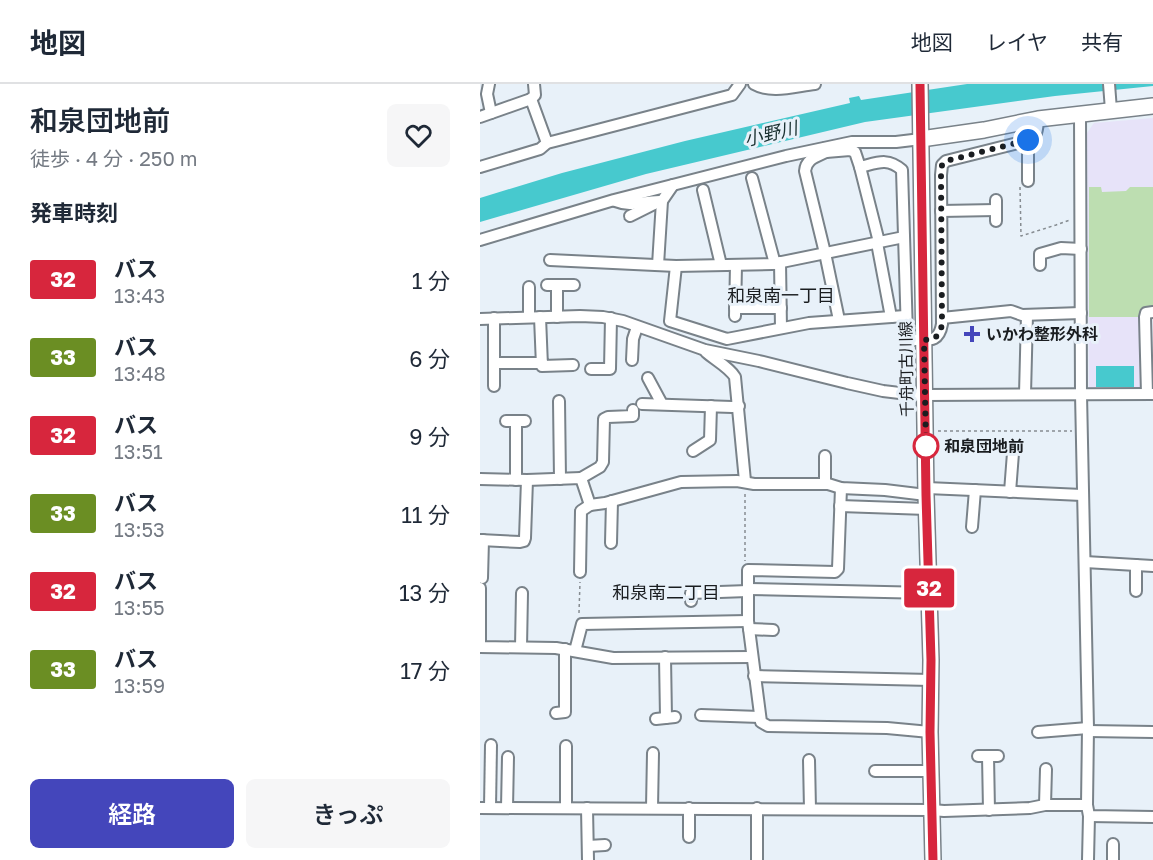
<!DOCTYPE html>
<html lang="ja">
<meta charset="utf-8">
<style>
:root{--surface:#fff;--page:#f6f6f7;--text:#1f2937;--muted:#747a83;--line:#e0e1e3;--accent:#4446bb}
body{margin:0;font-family:"Golos Text","Noto Sans JP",sans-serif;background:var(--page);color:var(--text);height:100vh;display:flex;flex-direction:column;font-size:22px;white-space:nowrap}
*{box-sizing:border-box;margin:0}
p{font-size:20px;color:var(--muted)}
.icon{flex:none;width:33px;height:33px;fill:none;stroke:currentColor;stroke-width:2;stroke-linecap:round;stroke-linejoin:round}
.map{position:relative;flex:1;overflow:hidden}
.sheet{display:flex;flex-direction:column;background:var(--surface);width:480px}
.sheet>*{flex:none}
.badge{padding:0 12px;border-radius:4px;font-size:21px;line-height:39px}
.you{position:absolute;width:30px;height:30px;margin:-15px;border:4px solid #fff;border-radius:50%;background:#1a73e8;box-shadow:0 0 0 9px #1a73e833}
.map>.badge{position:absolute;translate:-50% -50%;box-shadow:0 0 0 3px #fff}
h2{padding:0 30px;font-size:22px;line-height:54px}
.round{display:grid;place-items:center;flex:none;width:63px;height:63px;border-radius:9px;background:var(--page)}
.summary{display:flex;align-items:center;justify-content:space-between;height:102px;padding:0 30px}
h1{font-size:28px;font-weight:600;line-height:45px}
.action{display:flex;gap:12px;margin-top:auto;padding:12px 30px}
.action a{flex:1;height:69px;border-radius:9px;background:var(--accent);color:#fff;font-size:24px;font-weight:600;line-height:69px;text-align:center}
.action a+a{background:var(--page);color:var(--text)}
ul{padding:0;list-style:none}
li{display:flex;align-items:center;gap:18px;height:78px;padding:0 30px}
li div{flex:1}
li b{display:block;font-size:22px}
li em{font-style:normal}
li .badge{min-width:66px;font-weight:700;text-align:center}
header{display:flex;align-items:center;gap:36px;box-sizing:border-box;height:84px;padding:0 30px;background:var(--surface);border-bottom:2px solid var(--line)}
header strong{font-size:28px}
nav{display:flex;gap:33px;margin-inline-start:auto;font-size:21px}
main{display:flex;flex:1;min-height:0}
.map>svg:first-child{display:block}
.education{fill:#e7e3f9}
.green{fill:#bddeb1}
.water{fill:#47c9ce}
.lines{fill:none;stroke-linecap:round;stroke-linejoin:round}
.street-casing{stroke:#798289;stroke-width:14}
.secondary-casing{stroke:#798289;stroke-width:18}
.path{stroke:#868c91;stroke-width:1.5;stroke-dasharray:3 3;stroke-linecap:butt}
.street{stroke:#fff;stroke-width:10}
.secondary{stroke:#fff;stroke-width:15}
.line-casing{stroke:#fff;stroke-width:14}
.line{stroke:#d7263d;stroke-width:9}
.walk{stroke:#1a1d20;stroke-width:6;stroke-dasharray:0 10.8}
.poi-dot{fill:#4446bb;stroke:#e8f1f9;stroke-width:2}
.stop-dot{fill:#fff;stroke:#d7263d;stroke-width:3}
.labels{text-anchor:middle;stroke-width:6;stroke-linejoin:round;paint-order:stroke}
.poi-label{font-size:16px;font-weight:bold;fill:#1a1d20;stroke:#e8f1f9;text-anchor:start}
.street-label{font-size:16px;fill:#1a1d20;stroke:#e8f1f9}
.stop-label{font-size:16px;font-weight:bold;fill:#1a1d20;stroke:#e8f1f9;text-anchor:start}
.water-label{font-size:18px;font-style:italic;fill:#193030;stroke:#e8f1f9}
.neighbourhood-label{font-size:18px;fill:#1a1d20;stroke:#e8f1f9}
</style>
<header>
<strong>地図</strong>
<nav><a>地図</a><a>レイヤ</a><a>共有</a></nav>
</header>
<main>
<section class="sheet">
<div class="summary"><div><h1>和泉団地前</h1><p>徒歩 · 4 分 · 250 m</p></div><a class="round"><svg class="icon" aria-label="heart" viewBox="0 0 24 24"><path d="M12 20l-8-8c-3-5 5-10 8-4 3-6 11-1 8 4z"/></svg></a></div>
<h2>発車時刻</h2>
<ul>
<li><span class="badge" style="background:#d7263d;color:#fff">32</span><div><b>バス</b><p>13:43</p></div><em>1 分</em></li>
<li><span class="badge" style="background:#6b8e23;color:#fff">33</span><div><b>バス</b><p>13:48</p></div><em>6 分</em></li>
<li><span class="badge" style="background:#d7263d;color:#fff">32</span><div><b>バス</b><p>13:51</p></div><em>9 分</em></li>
<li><span class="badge" style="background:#6b8e23;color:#fff">33</span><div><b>バス</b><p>13:53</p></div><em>11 分</em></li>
<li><span class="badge" style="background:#d7263d;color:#fff">32</span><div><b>バス</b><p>13:55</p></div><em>13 分</em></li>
<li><span class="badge" style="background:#6b8e23;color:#fff">33</span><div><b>バス</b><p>13:59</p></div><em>17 分</em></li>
</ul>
<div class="action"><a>経路</a><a>きっぷ</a></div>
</section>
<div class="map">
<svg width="673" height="776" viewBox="0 0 673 776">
<rect width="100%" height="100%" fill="#e8f1f9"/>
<path class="education" d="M673 34V223L661 224 662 306 609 308 607 49 614 39Z"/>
<path class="green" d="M609 103H621L622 108 646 107 650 103H673V223L661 224V233H609Z"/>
<g class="water">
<path d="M487 0H673V2L575 12 385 38 166 90 0 138V114L82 89 205 57 370 19 369 14 379 12 381 16Z"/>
<rect x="616" y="282" width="38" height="21"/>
</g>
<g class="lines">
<defs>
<g id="street">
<path d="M9 0 7 10 11 29"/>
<path d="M274 0C291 10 316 2 335 0"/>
<path d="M629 0 631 26"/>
<path d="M51 15 55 11 54 0"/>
<path d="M600 30 601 310 608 644 607 721 609 732 673 733"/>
<path d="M0 33 51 15 67 59"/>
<path d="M345 64 346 68 370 66 375 68 380 83C397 79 407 73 422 86L427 250 434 256C450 256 459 258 462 240L461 91 462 81 466 77 546 57C558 51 557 48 558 35"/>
<path d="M346 68C336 73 326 75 325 87L345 169 359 236"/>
<path d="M0 83 60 65 67 59 75 57 252 11 260 0"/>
<path d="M380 83 399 158"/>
<path d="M272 94 295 180"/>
<path d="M548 97V56"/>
<path d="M223 106 241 181"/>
<path d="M516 116V137"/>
<path d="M135 117C152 124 164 116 182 117"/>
<path d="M461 127 516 126"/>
<path d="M150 132 174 120"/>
<path d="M0 156 134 116 306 72 372 58H416L441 55"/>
<path d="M397 159 411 233"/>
<path d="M70 176 196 182 292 180 424 153"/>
<path d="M300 178 301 244"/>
<path d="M178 181 182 117 193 101"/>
<path d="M560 181V170L581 164 601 165"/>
<path d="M196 182 190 237 247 255 329 239 425 232"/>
<path d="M67 201H94"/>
<path d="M77 201V233"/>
<path d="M255 224H301"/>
<path d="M255 232 256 181"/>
<path d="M49 233V203"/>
<path d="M60 233 62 282 93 281"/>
<path d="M14 234V302"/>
<path d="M462 234 531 227 542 231 601 229"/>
<path d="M0 235 100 232 123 233 143 237 225 266 279 277 367 299 403 307 428 310 445 311 673 310"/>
<path d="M226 268C235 276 249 283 255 293L265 397"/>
<path d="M152 276 153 255 157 243"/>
<path d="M14 279H61"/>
<path d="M111 285H130L131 234"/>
<path d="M168 294 182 320"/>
<path d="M545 310 547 231"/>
<path d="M667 310 665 233 666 229 673 228"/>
<path d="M79 317 80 395"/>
<path d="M162 320 252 323 259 322"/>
<path d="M26 337H45"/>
<path d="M213 367 230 356 231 322"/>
<path d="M345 372V400"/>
<path d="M101 394 120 383 123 378 124 335 128 333 153 332V326"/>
<path d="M0 395 47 396 101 394 110 421 125 419 201 398 257 397 274 400H348L361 404 405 406 446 411"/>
<path d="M36 396V337"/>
<path d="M361 404 358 485 355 488 268 486V537L281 638 288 642 407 644 450 648"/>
<path d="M447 404 602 411"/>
<path d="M530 408 533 369"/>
<path d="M360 422 447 425"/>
<path d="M492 443 495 406"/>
<path d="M0 456 40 458 44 457 45 454 47 396"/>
<path d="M131 459 132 417"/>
<path d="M605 478 673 482"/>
<path d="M656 481V507"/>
<path d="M100 488 101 427 110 421"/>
<path d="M2 494 3 456"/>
<path d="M0 504V563L76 564 133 574 272 573"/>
<path d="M268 505 449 509"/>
<path d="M211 517V509L268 507"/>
<path d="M269 545 293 546"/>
<path d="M41 563 42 509"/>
<path d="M95 567 102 540 268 537"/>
<path d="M185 573 186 634"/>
<path d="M274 592 451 596"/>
<path d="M76 629 85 628V565"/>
<path d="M221 631 280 633"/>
<path d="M176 635 195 633"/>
<path d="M608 647 673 648"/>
<path d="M558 648 608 644"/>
<path d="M86 662V724"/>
<path d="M498 672H518"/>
<path d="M508 672 509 726"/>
<path d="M329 676 330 725"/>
<path d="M395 687H451"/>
<path d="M565 721 566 685"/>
<path d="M0 724 452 726 464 727 550 724 565 721H607"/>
<path d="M10 724 11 661"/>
<path d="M27 724 28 673"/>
<path d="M107 724 108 776"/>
<path d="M172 724 173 669"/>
<path d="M209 724V753"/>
<path d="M108 762 125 761"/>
<path d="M277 776V724"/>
<path d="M608 776 609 732"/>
<path d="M633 776V760"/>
</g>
<g id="secondary">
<path d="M440 0 446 411 451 576 450 648 453 776"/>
<path d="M441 55 504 46 558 35 673 22"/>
</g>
</defs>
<use href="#street" class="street-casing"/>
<use href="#secondary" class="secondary-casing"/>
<g class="path">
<path d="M540 103 541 152 576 141 590 136"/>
<path d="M458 347H592"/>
<path d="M265 410V477"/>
<path d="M99 529 100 498"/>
</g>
<use href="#street" class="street"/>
<use href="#secondary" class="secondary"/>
</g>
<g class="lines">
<defs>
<path id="line" d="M440 0 446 411 451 576 450 648 453 776"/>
</defs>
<use href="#line" class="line-casing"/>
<use href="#line" class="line"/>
<path class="walk" d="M446 362 444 256C456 255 460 252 462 240L461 91 462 81 466 77 548 56"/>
</g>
<path class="poi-dot" d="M489 241h6v6h6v6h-6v6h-6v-6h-6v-6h6z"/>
<circle class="stop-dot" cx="446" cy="362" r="12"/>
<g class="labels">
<g class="poi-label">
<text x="506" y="256">いかわ整形外科</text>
</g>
<g class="street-label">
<text transform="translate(426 285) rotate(-91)" y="6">千舟町古川線</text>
</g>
<g class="stop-label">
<text x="464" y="368">和泉団地前</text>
</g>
<g class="water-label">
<text transform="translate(291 50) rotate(-13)" y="6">小野川</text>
</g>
<g class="neighbourhood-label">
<text x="301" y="218">和泉南一丁目</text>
<text x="186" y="515">和泉南二丁目</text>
</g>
</g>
</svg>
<div class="you" style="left:548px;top:56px"></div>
<b class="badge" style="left:449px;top:504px;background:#d7263d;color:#fff">32</b>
</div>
</main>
